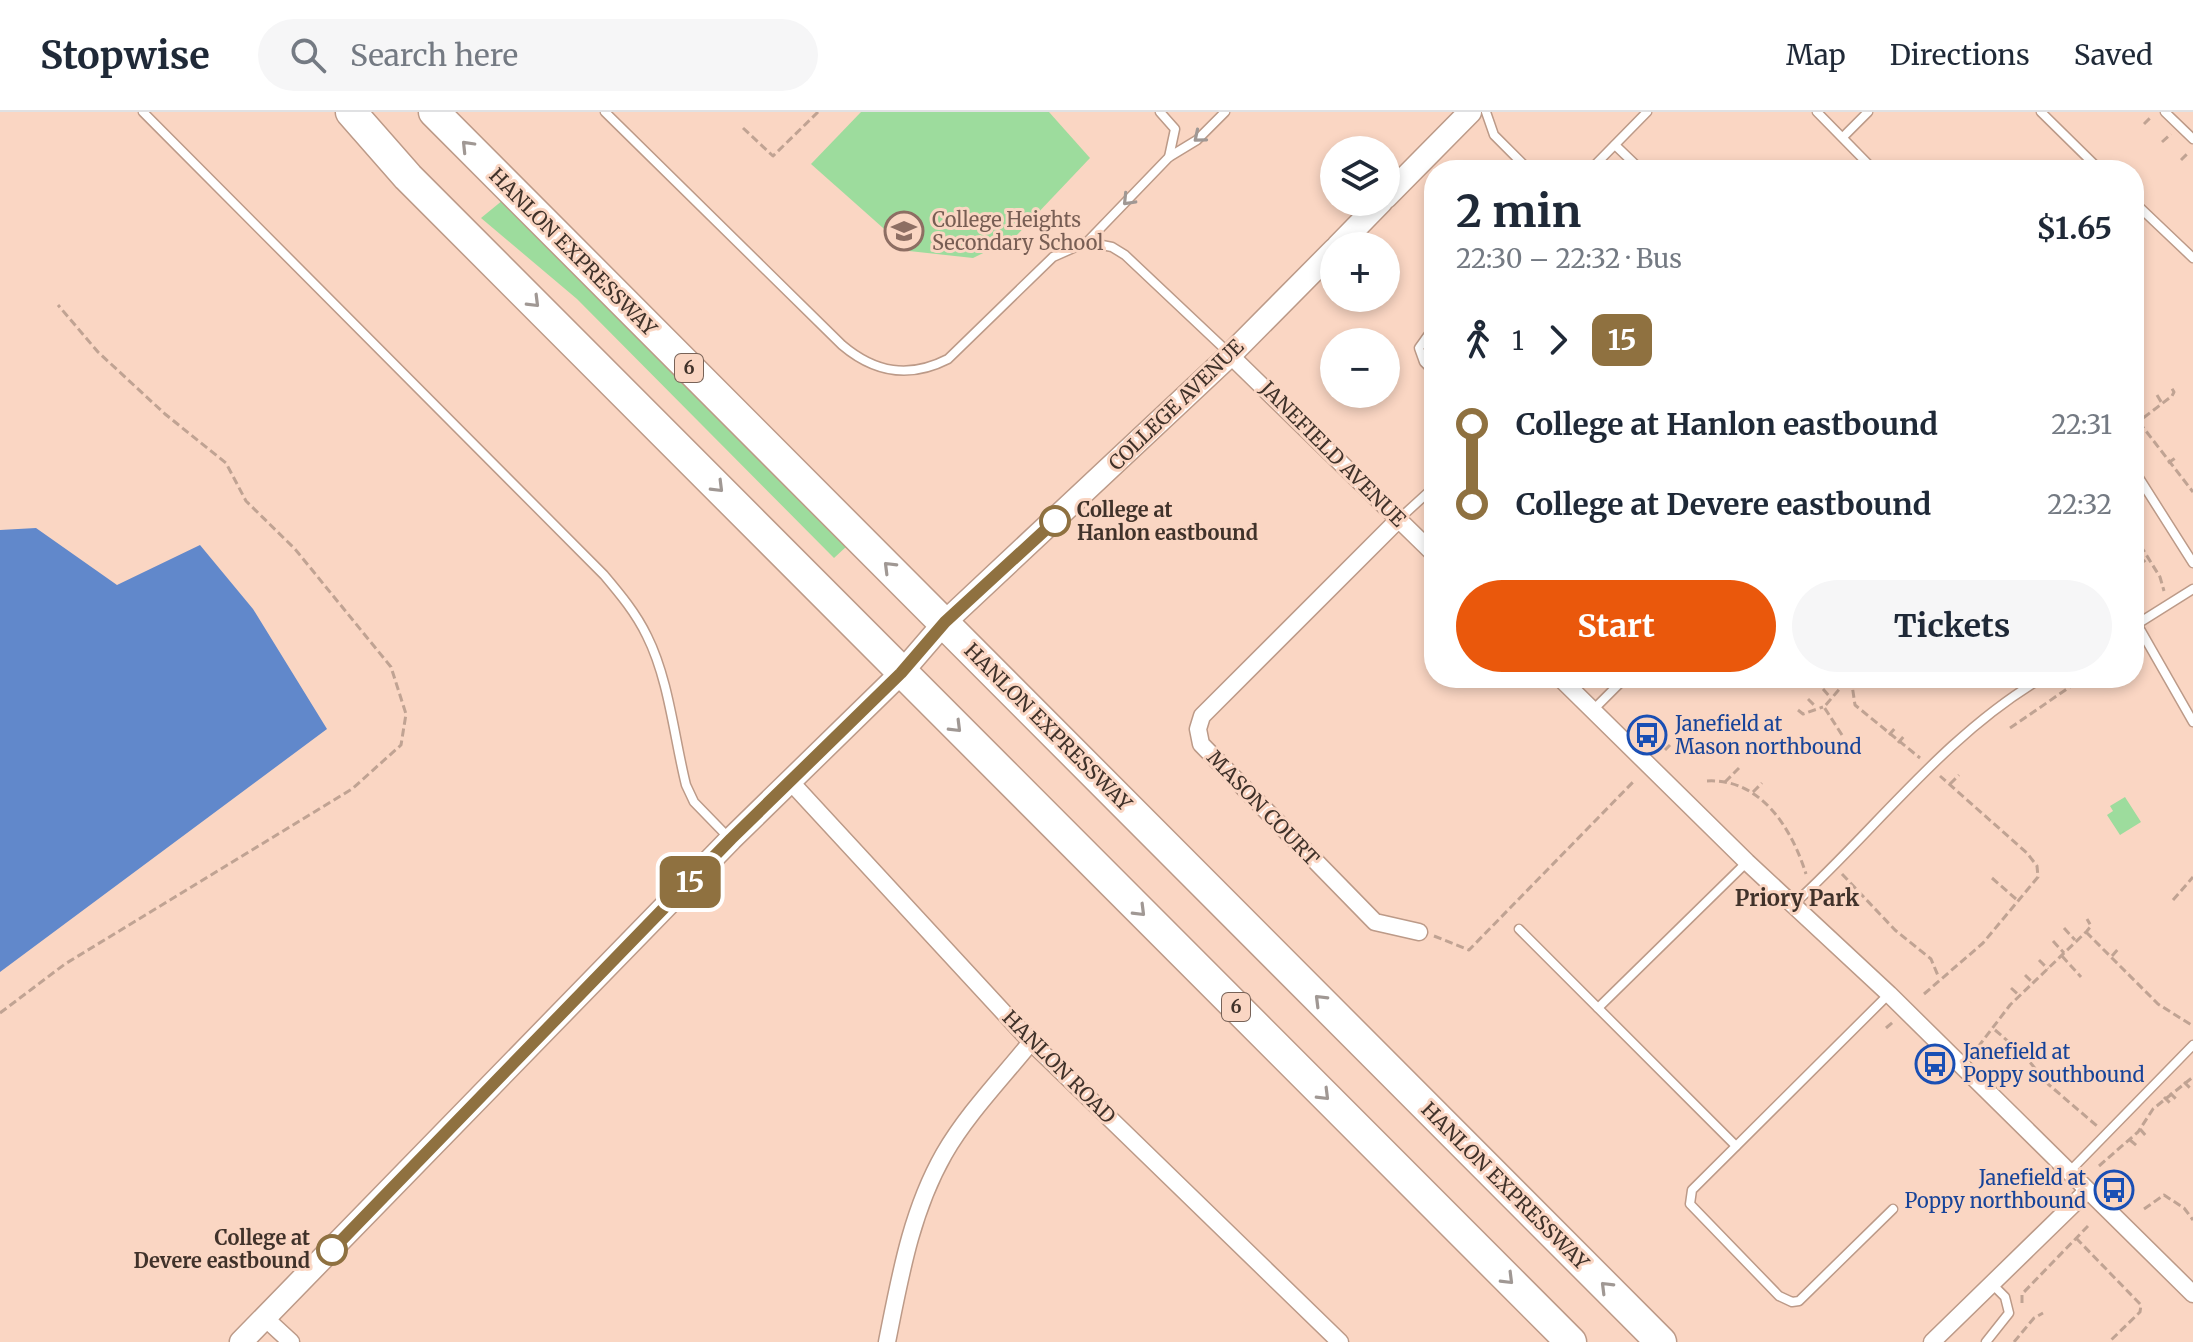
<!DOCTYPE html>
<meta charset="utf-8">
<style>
:root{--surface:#fff;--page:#f6f6f7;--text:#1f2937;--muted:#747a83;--line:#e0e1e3;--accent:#ea580c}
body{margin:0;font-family:Merriweather,serif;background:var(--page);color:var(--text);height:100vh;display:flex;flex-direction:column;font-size:30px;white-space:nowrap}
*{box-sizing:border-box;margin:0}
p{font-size:26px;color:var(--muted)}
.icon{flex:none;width:44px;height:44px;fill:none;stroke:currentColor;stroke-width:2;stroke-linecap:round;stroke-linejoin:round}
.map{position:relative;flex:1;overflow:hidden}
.drawer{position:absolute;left:1424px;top:48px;width:720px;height:528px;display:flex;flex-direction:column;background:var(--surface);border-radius:32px;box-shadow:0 4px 12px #0003}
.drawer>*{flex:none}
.badge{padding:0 16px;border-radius:12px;font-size:28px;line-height:52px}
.tools{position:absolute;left:1320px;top:24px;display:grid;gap:16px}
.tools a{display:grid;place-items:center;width:80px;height:80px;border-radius:50%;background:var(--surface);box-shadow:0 4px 12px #0003;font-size:40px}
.map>.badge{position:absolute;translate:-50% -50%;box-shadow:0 0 0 4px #fff}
.legs{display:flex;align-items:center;gap:12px;height:88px;padding:0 32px;font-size:26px}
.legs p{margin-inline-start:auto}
.overview{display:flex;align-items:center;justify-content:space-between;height:136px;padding:0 32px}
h1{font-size:44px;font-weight:700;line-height:60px}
.cta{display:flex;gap:16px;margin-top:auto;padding:16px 32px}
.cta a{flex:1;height:92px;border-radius:48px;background:var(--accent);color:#fff;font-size:32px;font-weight:700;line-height:92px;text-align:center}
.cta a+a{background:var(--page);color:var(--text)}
ul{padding:0 32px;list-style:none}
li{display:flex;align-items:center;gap:28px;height:80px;font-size:30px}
li i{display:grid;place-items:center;width:12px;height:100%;margin:0 10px;background:currentColor}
li i::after{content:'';width:20px;height:20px;margin:-10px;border:6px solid;border-radius:50%;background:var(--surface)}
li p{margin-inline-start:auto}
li:first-child i{background:linear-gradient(#0000 50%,currentColor 0)}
li:last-child i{background:linear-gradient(currentColor 50%,#0000 0)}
header{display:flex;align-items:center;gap:48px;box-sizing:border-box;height:112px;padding:0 40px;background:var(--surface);border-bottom:2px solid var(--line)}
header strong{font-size:38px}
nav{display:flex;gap:44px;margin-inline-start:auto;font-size:28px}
.search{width:560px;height:72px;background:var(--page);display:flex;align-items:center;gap:20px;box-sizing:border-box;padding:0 28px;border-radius:44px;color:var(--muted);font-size:30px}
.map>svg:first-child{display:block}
.green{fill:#9ddc9d}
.water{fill:#6188cb}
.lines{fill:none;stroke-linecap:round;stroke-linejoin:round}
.lane-casing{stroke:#bc9a88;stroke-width:11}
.street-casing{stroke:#bc9a88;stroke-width:19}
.secondary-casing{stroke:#bc9a88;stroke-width:25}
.highway-casing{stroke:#bc9a88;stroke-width:33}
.path{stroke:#c0a393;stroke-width:3;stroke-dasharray:8 4;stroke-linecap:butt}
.lane{stroke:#fff;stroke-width:8}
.street{stroke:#fff;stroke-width:16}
.secondary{stroke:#fff;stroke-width:22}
.highway{stroke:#fff;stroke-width:30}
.oneway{stroke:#a09894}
.line-1-casing{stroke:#fff;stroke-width:18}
.line-1{stroke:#8f7140;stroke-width:12}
.stop-1-dot{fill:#fff;stroke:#8f7140;stroke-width:4}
.labels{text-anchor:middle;stroke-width:6;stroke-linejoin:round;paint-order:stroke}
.shield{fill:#fad6c3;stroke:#786358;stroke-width:2}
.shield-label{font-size:18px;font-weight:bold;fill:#40322a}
.education-label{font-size:20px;fill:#785e54;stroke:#fad6c3;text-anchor:start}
.street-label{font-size:20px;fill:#40322a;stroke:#fad6c3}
.stop-label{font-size:20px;font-weight:bold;fill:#40322a;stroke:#fad6c3;text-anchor:start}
.transit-label{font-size:20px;fill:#164399;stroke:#fad6c3;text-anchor:start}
.neighbourhood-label{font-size:22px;font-weight:bold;fill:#40322a;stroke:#fad6c3}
</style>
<header>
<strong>Stopwise</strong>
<div class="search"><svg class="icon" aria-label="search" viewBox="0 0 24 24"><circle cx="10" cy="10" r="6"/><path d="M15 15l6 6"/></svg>Search here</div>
<nav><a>Map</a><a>Directions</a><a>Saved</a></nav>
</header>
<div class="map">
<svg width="2193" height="1230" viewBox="0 0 2193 1230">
<rect width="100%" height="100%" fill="#fad6c3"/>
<g class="green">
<path d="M861 0H1049L1090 46 1014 126 973 146 909 139 811 52Z"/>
<path d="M503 88 847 434 834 446 577 187 481 106Z"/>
<path d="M2125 685 2141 710 2120 723 2107 703 2113 699 2110 694Z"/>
</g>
<path class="water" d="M36 416 117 473 200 433 253 497 327 617 0 860V418Z"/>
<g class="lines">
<defs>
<g id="lane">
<path d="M143 0 604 463C620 482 636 501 647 524 669 568 674 625 686 673L694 690 730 727"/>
<path d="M605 0 842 233C875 261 909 267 948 247L1053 145 1087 130 1169 45 1197 28 1225 0"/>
<path d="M1160 0 1175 17 1169 45"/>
<path d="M1486 0 1494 23 1529 58"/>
<path d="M1817 0 1874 58"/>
<path d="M2041 0 2100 58"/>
<path d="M2165 0 2193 27"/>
<path d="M1843 25 1868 0"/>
<path d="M1615 33 1641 58"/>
<path d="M1590 58 1647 0"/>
<path d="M2134 90 2193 146"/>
<path d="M1087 130 1112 135 1125 143 1230 242"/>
<path d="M1434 215 1419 236 1424 250 1434 260"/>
<path d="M2134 358 2193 451"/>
<path d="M1399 407 1434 375"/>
<path d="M2137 512 2193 610"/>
<path d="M2134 514 2193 477"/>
<path d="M1593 598 1625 566"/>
<path d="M1795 791C1876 717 1945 623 2042 566"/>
<path d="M1519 817 1736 1034"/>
<path d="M1889 882 1692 1078 1690 1092 1779 1184 1792 1190 1799 1189 1893 1097"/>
<path d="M1598 896 1747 750"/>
<path d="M2069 1060 2193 933"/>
<path d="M1986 1230 2009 1201 2005 1185 1991 1171"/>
</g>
<g id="street">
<path d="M1230 243 1434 442"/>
<path d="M1399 407 1202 604 1198 617 1201 632 1375 810 1419 820"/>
<path d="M1560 566 1747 750 1889 882 2193 1182"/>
<path d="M789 668 1031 930 1340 1230"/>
<path d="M265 1206 291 1230"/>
<path d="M887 1230C900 1165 911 1100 944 1042 967 1002 1002 966 1031 930"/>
<path d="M1932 1230 2087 1079"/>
</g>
<g id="secondary">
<path d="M1386 85 1470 0"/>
<path d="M1338 134 1381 90"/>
<path d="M241 1230 731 727 901 561 945 510 1230 243 1334 138"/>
</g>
<g id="highway">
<path d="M351 0 408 65 1571 1230"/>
<path d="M434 0 1661 1230"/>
</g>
</defs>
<use href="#lane" class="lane-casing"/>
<use href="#street" class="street-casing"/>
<use href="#secondary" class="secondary-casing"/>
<use href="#highway" class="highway-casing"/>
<g class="path">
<path d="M2144 12 2152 4"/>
<path d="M743 16 773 44 818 0"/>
<path d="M2162 30 2171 22"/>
<path d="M2181 48 2189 40"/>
<path d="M2157 283 2163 293"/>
<path d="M2139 310 2193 380"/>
<path d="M2134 313 2172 284 2174 280 2171 275"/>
<path d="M2168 351 2177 345"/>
<path d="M2134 423 2160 465 2164 479"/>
<path d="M2134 444 2143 438"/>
<path d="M2139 453 2148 446"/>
<path d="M1851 566 1855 593 1920 646"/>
<path d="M2086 566 2091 573"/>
<path d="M2097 566 2098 568"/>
<path d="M1823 577 1830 585"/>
<path d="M1808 587 1816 595"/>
<path d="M1798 598 1803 602 1823 595"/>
<path d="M2010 616 2083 566"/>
<path d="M1647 623 1658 611"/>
<path d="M1842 623 1824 595 1849 566"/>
<path d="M1889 623 1896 615"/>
<path d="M1898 631 1905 623"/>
<path d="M1665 638 1670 633"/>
<path d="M1707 669C1761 666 1792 717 1806 762"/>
<path d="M1725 670 1739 656"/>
<path d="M1950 672 1959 663"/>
<path d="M1753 680 1762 671"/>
<path d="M1842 762 1895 818 1931 847 1939 866"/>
<path d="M1992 766 2016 787"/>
<path d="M2173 788 2193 765"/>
<path d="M2064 816 2075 828"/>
<path d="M2086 820 2158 892 2193 914"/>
<path d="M1434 824 1469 838 1635 668"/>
<path d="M2053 829 2064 841"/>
<path d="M2062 844 2081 865"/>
<path d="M2112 844 2119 836"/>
<path d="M2039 848 2048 857"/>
<path d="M2025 863 2033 871"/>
<path d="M2011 876 2020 884"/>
<path d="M1924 882 1983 831 2038 765 2037 754 2027 741 1940 664"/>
<path d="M0 901 65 852 352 677 401 633 406 602 391 555 295 437 246 389 226 351 165 302 98 240 58 193"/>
<path d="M1886 916 1893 910"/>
<path d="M1995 918 2024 943 2048 972 2097 1014"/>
<path d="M1978 935 2010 893 2087 819 2091 814 2087 807"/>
<path d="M2184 970 2191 977"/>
<path d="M2170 981 2178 989"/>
<path d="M2164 985 2171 992"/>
<path d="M2140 1017 2146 1024"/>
<path d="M2130 1028 2137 1034"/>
<path d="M2099 1054 2138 1020 2153 997 2193 965"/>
<path d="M2144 1097 2164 1083 2184 1096 2193 1108"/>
<path d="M2076 1126 2141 1193 2140 1200 2109 1230"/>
<path d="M2022 1191V1182L2088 1114"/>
<path d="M2014 1230 2034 1206 2043 1201"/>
</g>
<use href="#lane" class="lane"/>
<use href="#street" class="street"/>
<use href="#secondary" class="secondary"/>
<use href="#highway" class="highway"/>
</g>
<defs><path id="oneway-chevron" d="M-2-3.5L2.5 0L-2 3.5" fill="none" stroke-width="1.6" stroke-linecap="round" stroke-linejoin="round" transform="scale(2)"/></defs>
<g class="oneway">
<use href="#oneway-chevron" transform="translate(1199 25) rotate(140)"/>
<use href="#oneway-chevron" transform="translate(467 34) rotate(-134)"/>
<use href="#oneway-chevron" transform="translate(1128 88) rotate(134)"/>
<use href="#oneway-chevron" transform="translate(534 190) rotate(45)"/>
<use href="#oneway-chevron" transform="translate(718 375) rotate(45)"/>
<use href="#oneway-chevron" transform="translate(889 455) rotate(-135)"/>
<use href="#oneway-chevron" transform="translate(956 615) rotate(45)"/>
<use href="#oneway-chevron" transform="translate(1140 799) rotate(45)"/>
<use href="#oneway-chevron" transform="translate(1320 888) rotate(-135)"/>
<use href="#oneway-chevron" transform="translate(1324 983) rotate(45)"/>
<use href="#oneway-chevron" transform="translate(1508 1167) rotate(45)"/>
<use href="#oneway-chevron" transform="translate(1606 1175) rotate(-135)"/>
</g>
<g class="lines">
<defs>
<path id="line-1" d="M332 1138 731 727 901 561 945 510 1055 409"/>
</defs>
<use href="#line-1" class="line-1-casing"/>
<use href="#line-1" class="line-1"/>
</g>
<defs>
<symbol id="school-ring" viewBox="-11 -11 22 22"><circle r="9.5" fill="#fad6c3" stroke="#8d6e63" stroke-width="1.5"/><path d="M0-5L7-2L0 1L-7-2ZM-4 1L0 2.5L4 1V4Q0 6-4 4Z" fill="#8d6e63"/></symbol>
<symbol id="bus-ring" viewBox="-11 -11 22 22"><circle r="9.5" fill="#fad6c3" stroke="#1a4fb4" stroke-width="1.5"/><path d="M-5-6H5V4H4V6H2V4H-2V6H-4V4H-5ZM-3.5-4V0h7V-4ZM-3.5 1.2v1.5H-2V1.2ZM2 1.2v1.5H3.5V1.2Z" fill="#1a4fb4"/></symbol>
</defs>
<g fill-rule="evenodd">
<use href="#school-ring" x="882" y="97" width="44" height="44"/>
<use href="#bus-ring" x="1625" y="601" width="44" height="44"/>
<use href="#bus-ring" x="1913" y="930" width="44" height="44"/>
<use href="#bus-ring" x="2092" y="1056" width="44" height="44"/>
</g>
<g class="stop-1-dot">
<circle cx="1055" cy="409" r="14"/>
<circle cx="332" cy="1138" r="14"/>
</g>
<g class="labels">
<g class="shield">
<rect x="675" y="242" width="28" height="28" rx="6"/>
<rect x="1222" y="881" width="28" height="28" rx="6"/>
</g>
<g class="shield-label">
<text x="689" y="262">6</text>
<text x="1236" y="901">6</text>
</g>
<g class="education-label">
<text x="932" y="115">College Heights<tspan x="932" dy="23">Secondary School</tspan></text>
</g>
<g class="street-label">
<text transform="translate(573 140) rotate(45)" y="7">HANLON EXPRESSWAY</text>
<text transform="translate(1176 293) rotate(-44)" y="7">COLLEGE AVENUE</text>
<text transform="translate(1333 342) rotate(45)" y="7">JANEFIELD AVENUE</text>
<text transform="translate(1048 615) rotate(45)" y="7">HANLON EXPRESSWAY</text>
<text transform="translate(1263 696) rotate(46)" y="7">MASON COURT</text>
<text transform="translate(1059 955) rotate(45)" y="7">HANLON ROAD</text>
<text transform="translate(1505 1074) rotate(45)" y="7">HANLON EXPRESSWAY</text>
</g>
<g class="stop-label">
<text x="1077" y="405">College at<tspan x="1077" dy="23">Hanlon eastbound</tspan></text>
<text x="310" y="1133" text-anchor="end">College at<tspan x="310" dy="23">Devere eastbound</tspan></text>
</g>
<g class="transit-label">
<text x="1675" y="619">Janefield at<tspan x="1675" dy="23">Mason northbound</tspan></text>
<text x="1963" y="947">Janefield at<tspan x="1963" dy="23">Poppy southbound</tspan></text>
<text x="2086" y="1073" text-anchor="end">Janefield at<tspan x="2086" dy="23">Poppy northbound</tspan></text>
</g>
<g class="neighbourhood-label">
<text x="1797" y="794">Priory Park</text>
</g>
</g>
</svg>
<div class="tools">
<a><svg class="icon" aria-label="layers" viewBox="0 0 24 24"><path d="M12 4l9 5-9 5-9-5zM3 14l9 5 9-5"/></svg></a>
<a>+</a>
<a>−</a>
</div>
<b class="badge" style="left:690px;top:770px;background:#8f7140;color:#fff">15</b>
<section class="drawer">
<div class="overview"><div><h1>2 min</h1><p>22:30 – 22:32 · Bus</p></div><b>$1.65</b></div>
<div class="legs"><svg class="icon" aria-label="walk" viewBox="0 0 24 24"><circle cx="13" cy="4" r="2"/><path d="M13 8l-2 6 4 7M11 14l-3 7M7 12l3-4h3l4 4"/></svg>1<svg class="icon" aria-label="forward" viewBox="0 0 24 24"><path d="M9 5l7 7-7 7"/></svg><b class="badge" style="background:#8f7140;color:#fff">15</b></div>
<ul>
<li><i style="color:#8f7140"></i><b>College at Hanlon eastbound</b><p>22:31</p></li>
<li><i style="color:#8f7140"></i><b>College at Devere eastbound</b><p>22:32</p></li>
</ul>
<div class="cta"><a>Start</a><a>Tickets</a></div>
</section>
</div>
